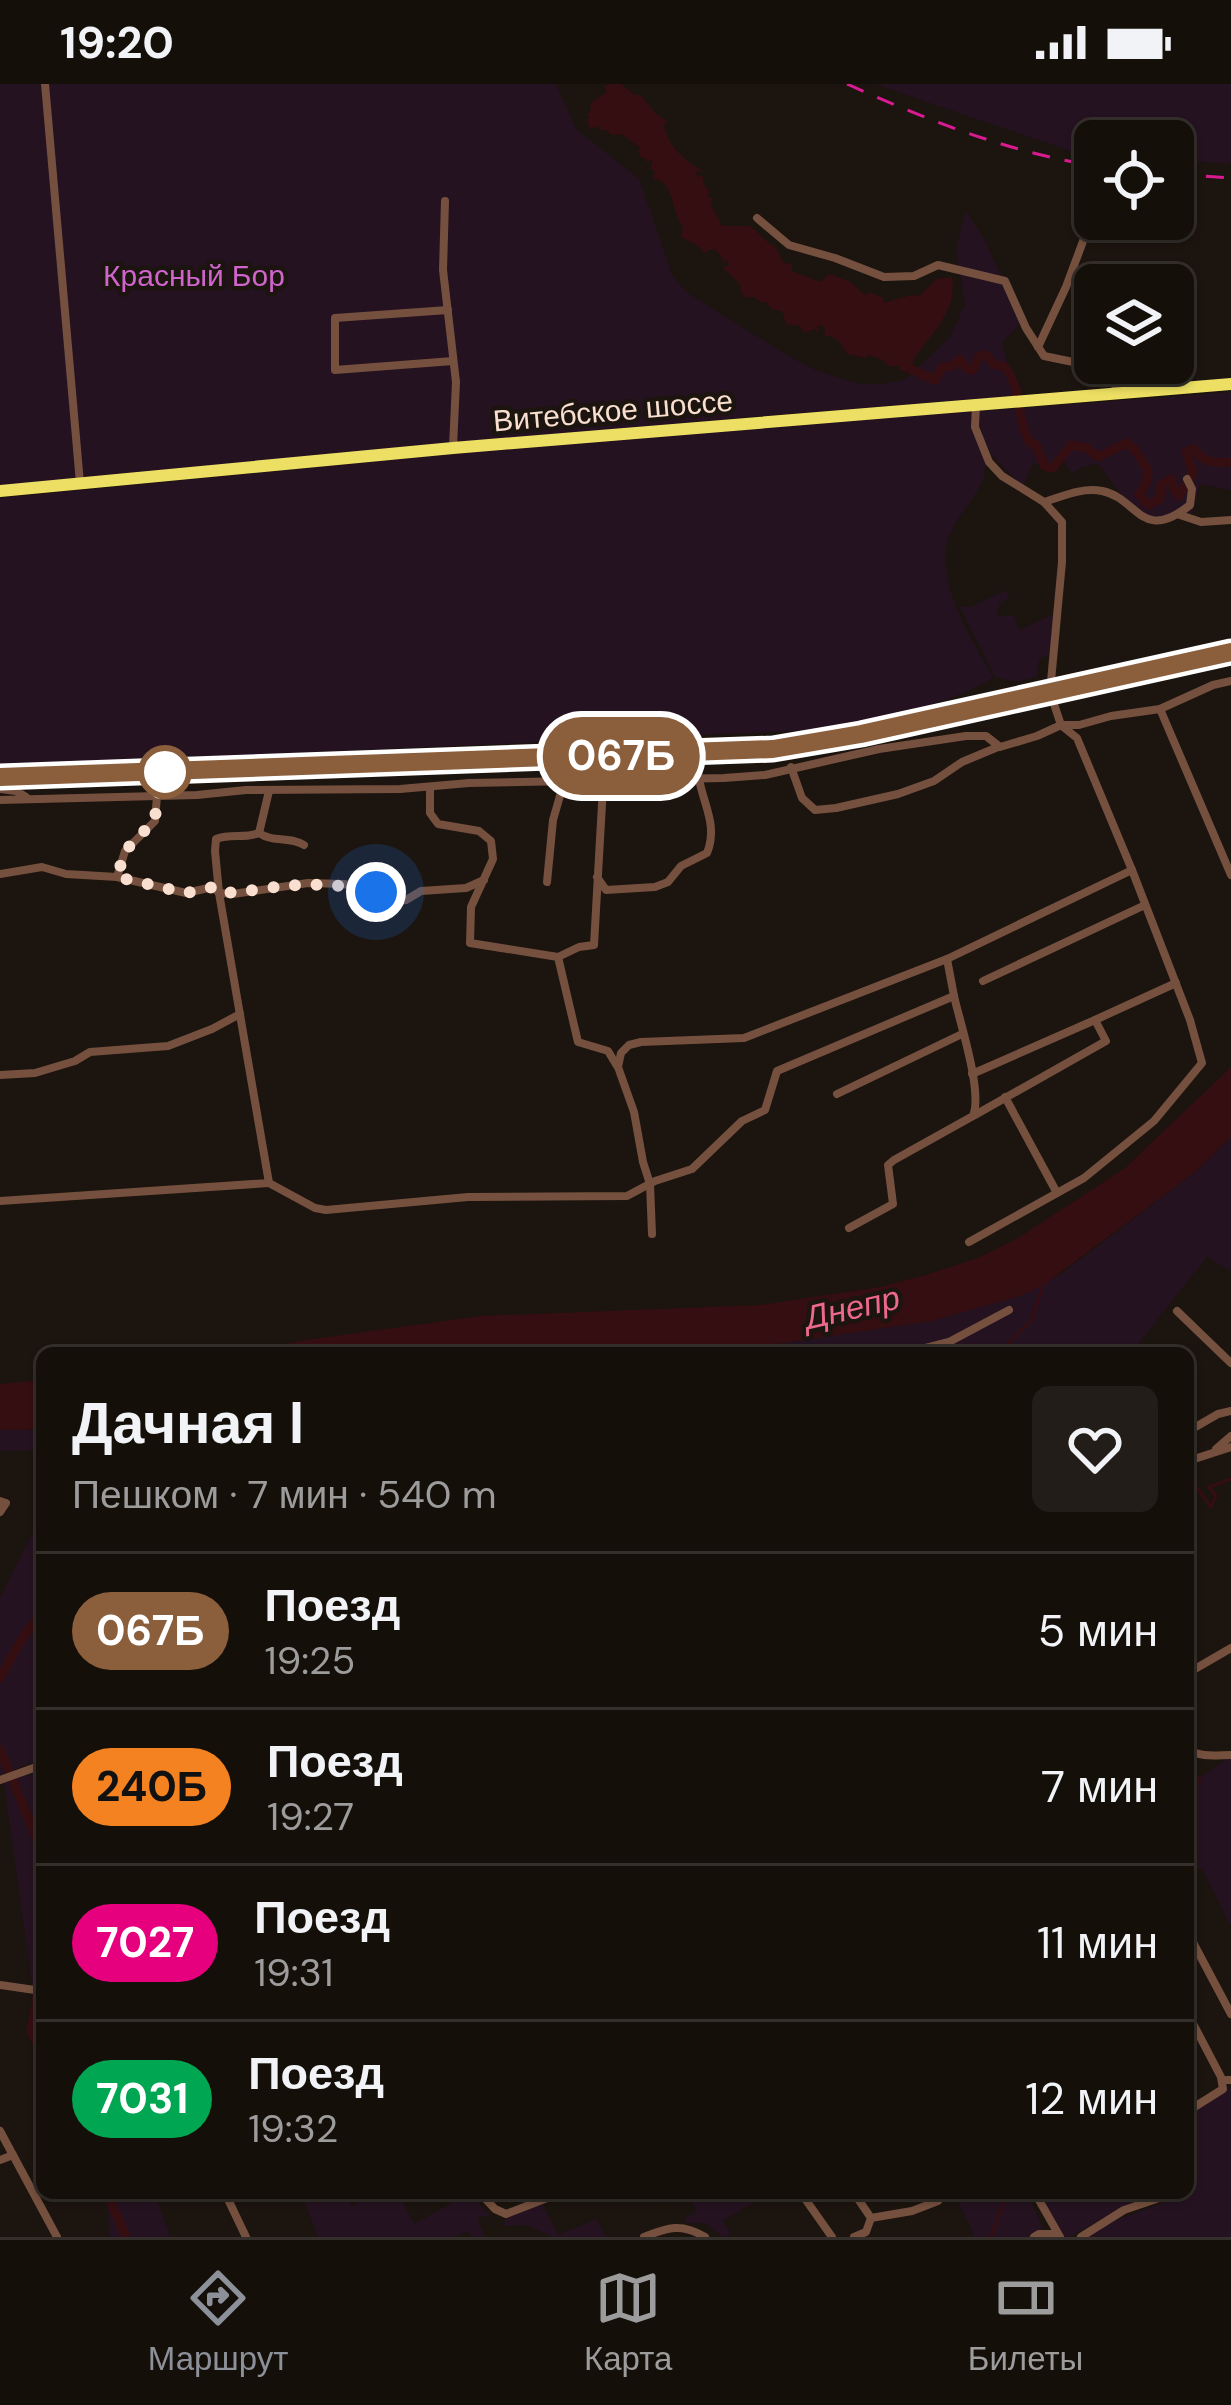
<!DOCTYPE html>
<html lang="ru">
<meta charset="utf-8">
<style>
:root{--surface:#150f0a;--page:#221d18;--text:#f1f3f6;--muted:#9d9c9c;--line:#342f2b;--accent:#8c9099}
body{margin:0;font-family:"DM Sans",sans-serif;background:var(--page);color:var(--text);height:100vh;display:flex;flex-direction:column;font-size:45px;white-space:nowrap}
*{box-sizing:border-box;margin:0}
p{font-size:39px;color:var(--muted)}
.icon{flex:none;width:66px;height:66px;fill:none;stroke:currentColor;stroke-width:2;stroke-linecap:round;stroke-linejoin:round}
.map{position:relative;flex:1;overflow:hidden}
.side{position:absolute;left:36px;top:1263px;width:1158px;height:852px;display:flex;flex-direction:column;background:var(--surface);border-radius:18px;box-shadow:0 3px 9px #0004,0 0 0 3px var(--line)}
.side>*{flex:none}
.badge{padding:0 24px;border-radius:39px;font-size:42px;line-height:78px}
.controls{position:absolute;left:1074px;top:36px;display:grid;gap:24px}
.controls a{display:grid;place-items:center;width:120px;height:120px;border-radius:18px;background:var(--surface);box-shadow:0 3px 9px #0004,0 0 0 3px var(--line);font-size:60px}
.you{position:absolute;width:60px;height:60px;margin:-30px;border:9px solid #fff;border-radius:50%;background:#1a73e8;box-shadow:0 0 0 18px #1a73e833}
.map>.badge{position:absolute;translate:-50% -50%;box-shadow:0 0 0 6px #fff}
.round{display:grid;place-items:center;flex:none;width:126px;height:126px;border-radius:18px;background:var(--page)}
.head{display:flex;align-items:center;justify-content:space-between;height:204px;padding:0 36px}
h1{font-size:57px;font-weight:700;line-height:90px}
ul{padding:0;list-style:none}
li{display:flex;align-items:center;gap:36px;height:156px;padding:0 36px;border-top:3px solid var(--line)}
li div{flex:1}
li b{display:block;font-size:45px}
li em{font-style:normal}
li .badge{min-width:132px;font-weight:700;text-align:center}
.status{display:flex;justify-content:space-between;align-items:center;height:84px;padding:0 60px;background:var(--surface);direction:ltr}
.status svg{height:33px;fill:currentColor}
.dock{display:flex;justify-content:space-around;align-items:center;height:168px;border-top:3px solid var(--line);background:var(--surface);font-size:33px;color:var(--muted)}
.dock a{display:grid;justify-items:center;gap:6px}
.dock .selected{color:var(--accent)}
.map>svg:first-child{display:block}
.green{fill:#251220}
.water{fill:#350e11}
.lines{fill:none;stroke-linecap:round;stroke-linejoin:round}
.stream{stroke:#350e11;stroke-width:3}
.river{stroke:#350e11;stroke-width:9}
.minor{stroke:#75503e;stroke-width:8}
.major{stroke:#ecdf63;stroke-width:12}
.rail{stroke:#d91b91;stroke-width:3;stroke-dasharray:18 15;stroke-linecap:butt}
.line-casing{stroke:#fff;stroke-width:27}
.line{stroke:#8b5e3c;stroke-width:18}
.walk{stroke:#f9dfcf;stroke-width:12;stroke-dasharray:0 21.6}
.stop-dot{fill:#fff;stroke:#8b5e3c;stroke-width:6}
.labels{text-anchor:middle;stroke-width:9;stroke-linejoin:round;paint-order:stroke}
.park-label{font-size:30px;fill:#cf65cc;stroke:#1c140e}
.street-label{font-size:30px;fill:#f9dfcf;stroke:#1c140e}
.water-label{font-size:33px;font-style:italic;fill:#ec698b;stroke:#1c140e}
</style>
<div class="status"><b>19:20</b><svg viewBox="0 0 49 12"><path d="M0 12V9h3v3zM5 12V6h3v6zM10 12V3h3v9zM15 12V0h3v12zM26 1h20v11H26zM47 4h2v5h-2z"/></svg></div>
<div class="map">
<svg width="1231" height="2153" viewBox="0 0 1231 2153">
<rect width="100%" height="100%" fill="#1c140e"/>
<g class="green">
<path d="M0 0H556L576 45 639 95 673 193 689 210 787 271 815 286 859 300H883L906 295 950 253 965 220 956 165 966 126 984 155 1022 237 1002 259 1016 312 725 335 0 404Z"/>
<path d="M875 0H1231V80L1173 76V57H1095V70L1070 67Z"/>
<path d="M1231 308V406L1200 400 1192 430 1151 433 1130 422 1098 380 1084 382 1072 389 1064 377 1052 387 1033 379 1023 402C1000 381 977 361 980 327Z"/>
<path d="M974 323C978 341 985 361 986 379 986 410 950 434 946 463 941 510 972 554 993 594 940 626 876 633 816 646L0 682V414L470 368Z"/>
<path d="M1006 506 1009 514 1000 519 997 532H1014L1019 546 1054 530 1051 569 1039 575 1037 593 1016 598 995 593 959 522 970 523Z"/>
<path d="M1231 1053V1187L1207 1173 1131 1269H715L930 1237 1020 1212 1061 1190 1195 1088Z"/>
<path d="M42 1345V1366L0 1367V1346Z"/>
<path d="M32 1450 42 1455V1675L0 1691V1514Z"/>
<path d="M1231 1672V1841H1230L1203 1786 1188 1781V1697L1206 1690Z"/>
<path d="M42 1687V1900L32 1901 4 1698Z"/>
<path d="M1231 2003V2153H1089L1106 2140 1188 2109 1190 2065 1188 2031Z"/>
<path d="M107 2109H154L170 2153H110Z"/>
<path d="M301 2109H340L352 2122 372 2109H398L414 2140 470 2109 490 2132 477 2133 485 2153H472L468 2147 455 2153H318Z"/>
<path d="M658 2109H730L732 2112 755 2118 722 2137 731 2150 723 2153 706 2139H686L684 2134 696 2128 691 2113 686 2110 664 2120Z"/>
<path d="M954 2109H1027L1043 2144 1026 2153H972L974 2151Z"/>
<path d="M1037 2109H1162L1123 2123 1070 2153H1065Z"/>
<path d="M542 2119 558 2151 596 2135 606 2153H553L526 2141 503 2142 506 2134Z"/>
</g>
<g class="water">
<path d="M609 0H621L635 11H641L656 30 667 37 664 41C669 65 685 75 703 88L695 87 698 93 703 92 704 100 710 108 707 111 712 115 711 121 722 142H750L770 160 774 161 784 179 792 180V187L820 198 829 190 849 197 865 211 869 208 884 214 883 219 912 211 919 212 937 195 952 193C958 227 931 250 913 276L914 280 906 288 900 286V281L890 283 881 275 868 271 866 274 847 270C844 265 839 251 824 252L826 246 822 241 817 242 819 248 814 245 805 249 800 242 786 240 782 227 772 225 766 218 762 219 753 213 747 214 742 210 740 200 722 183 729 182 728 176H725L722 181 723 176 717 167 713 165 704 169 698 162 681 153 683 143C670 128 676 99 653 94L655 88 650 83 653 78 650 76 647 79 645 74H641L638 66 641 64 621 50 612 51 606 46 599 45V42L590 45 587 35 590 33 587 30 591 25 590 19 606 9 605 3Z"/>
<path d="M1231 983V1053L1195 1088 1045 1200 1020 1212 931 1237 715 1269H233L313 1255 481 1232 760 1221 880 1203 929 1190 978 1174 1018 1154 1125 1084Z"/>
<path d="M42 1296V1345L0 1346V1300Z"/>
</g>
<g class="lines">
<g class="stream">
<path d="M1009 1269 1004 1263 1031 1237 1045 1196"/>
<path d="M1188 1392 1211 1423 1216 1412 1209 1403 1231 1395"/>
<path d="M1188 1679 1200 1697 1188 1711"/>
<path d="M991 2153 1006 2113 1010 2109"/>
</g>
<g class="river">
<path d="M912 286 935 296 942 283 952 282 960 275 967 285 973 286 979 272 986 271 993 280 1005 283C1023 306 1016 335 1030 359L1036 361 1044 382 1053 384 1071 361 1087 364 1098 373 1127 359 1135 366 1148 386 1146 400 1139 410 1148 421 1160 415 1161 401 1171 395 1175 408 1179 412 1193 389 1186 368 1194 365C1204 380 1214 379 1231 378"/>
<path d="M0 1594 23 1553 42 1529"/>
<path d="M0 1666 40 1762 42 1809"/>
<path d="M42 1882 31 1947 42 1970"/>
<path d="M107 2109 126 2153"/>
</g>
<g class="minor">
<path d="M45 0 80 399"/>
<path d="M445 117 443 186 456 298 453 363"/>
<path d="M757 134 789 161 835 174 884 193 914 192 938 181 1005 197 1026 244 1044 272 1107 285 1118 308"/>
<path d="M448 226 335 234V286L453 277"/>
<path d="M1038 263 1066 203 1095 125"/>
<path d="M976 321 975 343 989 378 1002 392 1044 418 1062 438V478L1050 608 1061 641"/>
<path d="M1044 418C1063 412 1083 403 1102 407 1138 414 1141 460 1190 421L1192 405 1187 395"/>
<path d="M1180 431 1201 438 1231 436"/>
<path d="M1160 625 1231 791"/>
<path d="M791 683 802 714 815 726 836 724 898 710 934 697 962 678 998 663"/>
<path d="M430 703V729L438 740 479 747 491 757 493 775 471 823 470 859 558 873 578 958 608 967 617 982"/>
<path d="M0 705 16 707 26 713"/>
<path d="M0 716 197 711 246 706 400 705 469 699 724 694 765 691 879 665 966 652H986L1000 663 1037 652 1061 641H1079L1111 632 1160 625 1213 601 1231 597"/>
<path d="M259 749C273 759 291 752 304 761"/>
<path d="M0 790 42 783 66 790 117 793 186 809 213 803 219 809 233 810 308 799 344 800 377 808 390 817 406 816 421 807 466 804 484 796"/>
<path d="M117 793 125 767 155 737 157 712"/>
<path d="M597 793 606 806 655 803 668 798 681 782 707 769C718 742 704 722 699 695"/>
<path d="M547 798 553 736 564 698"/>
<path d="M558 873 579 863 594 861 602 720 603 708 608 698"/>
<path d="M983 897 1145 821"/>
<path d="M972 990 1095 936"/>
<path d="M0 991 35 989 75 977 90 968 168 962 212 945 240 930"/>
<path d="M837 1010 962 950"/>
<path d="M1005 1013 1057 1109"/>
<path d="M975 1031 1106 957 1095 936 1176 899"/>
<path d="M269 1099 315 1124 326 1126 468 1113 627 1112 655 1097 692 1085 742 1037 765 1026 777 987 954 912 947 875 1132 786 1077 654 1062 642"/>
<path d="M0 1117 269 1099 219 809 215 767 216 755C231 749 244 755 259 749L269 707"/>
<path d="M849 1144 893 1120 888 1081 894 1076 973 1032C983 1008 960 939 954 912"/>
<path d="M652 1150 650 1100 643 1078 634 1028 618 983 621 969 629 961 641 958 744 954 947 875"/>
<path d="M969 1158 1084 1094 1154 1037 1202 979 1190 936 1132 786"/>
<path d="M1177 1227 1231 1279"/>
<path d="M906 1269 949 1258 1009 1226"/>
<path d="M1192 1345 1218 1330 1231 1327"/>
<path d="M1216 1365 1231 1352"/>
<path d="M1188 1377 1231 1363"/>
<path d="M0 1417 6 1419 0 1428"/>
<path d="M1188 1589 1231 1564"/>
<path d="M1188 1665C1200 1674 1217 1671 1231 1671"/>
<path d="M0 1696 42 1681"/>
<path d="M1188 1849 1231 1930"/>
<path d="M0 1901 42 1907"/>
<path d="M1188 1930 1221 1993 1223 2005 1188 2027"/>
<path d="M1227 1996H1231"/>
<path d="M0 2047 57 2153"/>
<path d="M0 2076 13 2071"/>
<path d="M225 2109 246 2153"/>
<path d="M480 2109 495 2125 506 2130 560 2109"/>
<path d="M801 2109 832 2153"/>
<path d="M1035 2109 1060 2153"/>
<path d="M871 2134 912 2127 938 2117"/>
<path d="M644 2153C668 2143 682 2139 705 2153"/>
<path d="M854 2153 866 2148 871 2134 854 2109"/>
<path d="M1034 2153 1039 2150H1056"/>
<path d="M1081 2153 1124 2126 1174 2109"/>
</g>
<path class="major" d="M0 407 453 364 1231 300"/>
<g class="rail">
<path d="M847 0C927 36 1008 68 1095 82"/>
<path d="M1173 90 1231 94"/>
<path d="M0 693 773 665 861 650 1231 568"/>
</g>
</g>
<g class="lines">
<defs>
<path id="line" d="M0 693 773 665 861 650 1231 568"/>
</defs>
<use href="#line" class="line-casing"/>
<use href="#line" class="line"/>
<path class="walk" d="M165 688 157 712 155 736 125 767 117 793 186 809 213 803 219 808C236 810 251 806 268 804 306 799 339 799 376 808"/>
</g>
<circle class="stop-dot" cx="165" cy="688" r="24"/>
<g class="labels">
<g class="park-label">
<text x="194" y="202">Красный Бор</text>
</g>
<g class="street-label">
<text transform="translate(613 327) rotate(-5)" y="10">Витебское шоссе</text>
</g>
<g class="water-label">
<text transform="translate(852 1223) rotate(-13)" y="12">Днепр</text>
</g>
</g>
</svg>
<div class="controls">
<a><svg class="icon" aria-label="locate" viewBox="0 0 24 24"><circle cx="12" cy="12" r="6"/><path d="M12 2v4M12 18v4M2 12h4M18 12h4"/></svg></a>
<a><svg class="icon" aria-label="layers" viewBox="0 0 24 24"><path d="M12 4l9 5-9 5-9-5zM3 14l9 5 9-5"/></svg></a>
</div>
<div class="you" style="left:376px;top:808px"></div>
<b class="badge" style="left:621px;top:672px;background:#8b5e3c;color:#fff">067Б</b>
<section class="side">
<div class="head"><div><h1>Дачная I</h1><p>Пешком · 7 мин · 540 m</p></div><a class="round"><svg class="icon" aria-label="heart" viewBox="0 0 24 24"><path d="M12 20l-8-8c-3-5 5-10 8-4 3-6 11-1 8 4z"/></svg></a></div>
<ul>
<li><span class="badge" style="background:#8b5e3c;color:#fff">067Б</span><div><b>Поезд</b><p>19:25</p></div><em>5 мин</em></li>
<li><span class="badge" style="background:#f58220;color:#111">240Б</span><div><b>Поезд</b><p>19:27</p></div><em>7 мин</em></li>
<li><span class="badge" style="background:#e6007e;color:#fff">7027</span><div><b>Поезд</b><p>19:31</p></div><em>11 мин</em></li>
<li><span class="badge" style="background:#00a651;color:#fff">7031</span><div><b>Поезд</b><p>19:32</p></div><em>12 мин</em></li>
</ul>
</section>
</div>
<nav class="dock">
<a class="selected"><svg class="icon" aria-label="directions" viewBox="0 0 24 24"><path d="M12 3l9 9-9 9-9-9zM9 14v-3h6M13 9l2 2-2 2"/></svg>Маршрут</a>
<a><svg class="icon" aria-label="map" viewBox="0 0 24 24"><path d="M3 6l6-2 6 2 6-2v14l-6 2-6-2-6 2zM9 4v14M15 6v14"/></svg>Карта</a>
<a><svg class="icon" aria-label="tickets" viewBox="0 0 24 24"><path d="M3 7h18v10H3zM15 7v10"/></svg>Билеты</a>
</nav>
